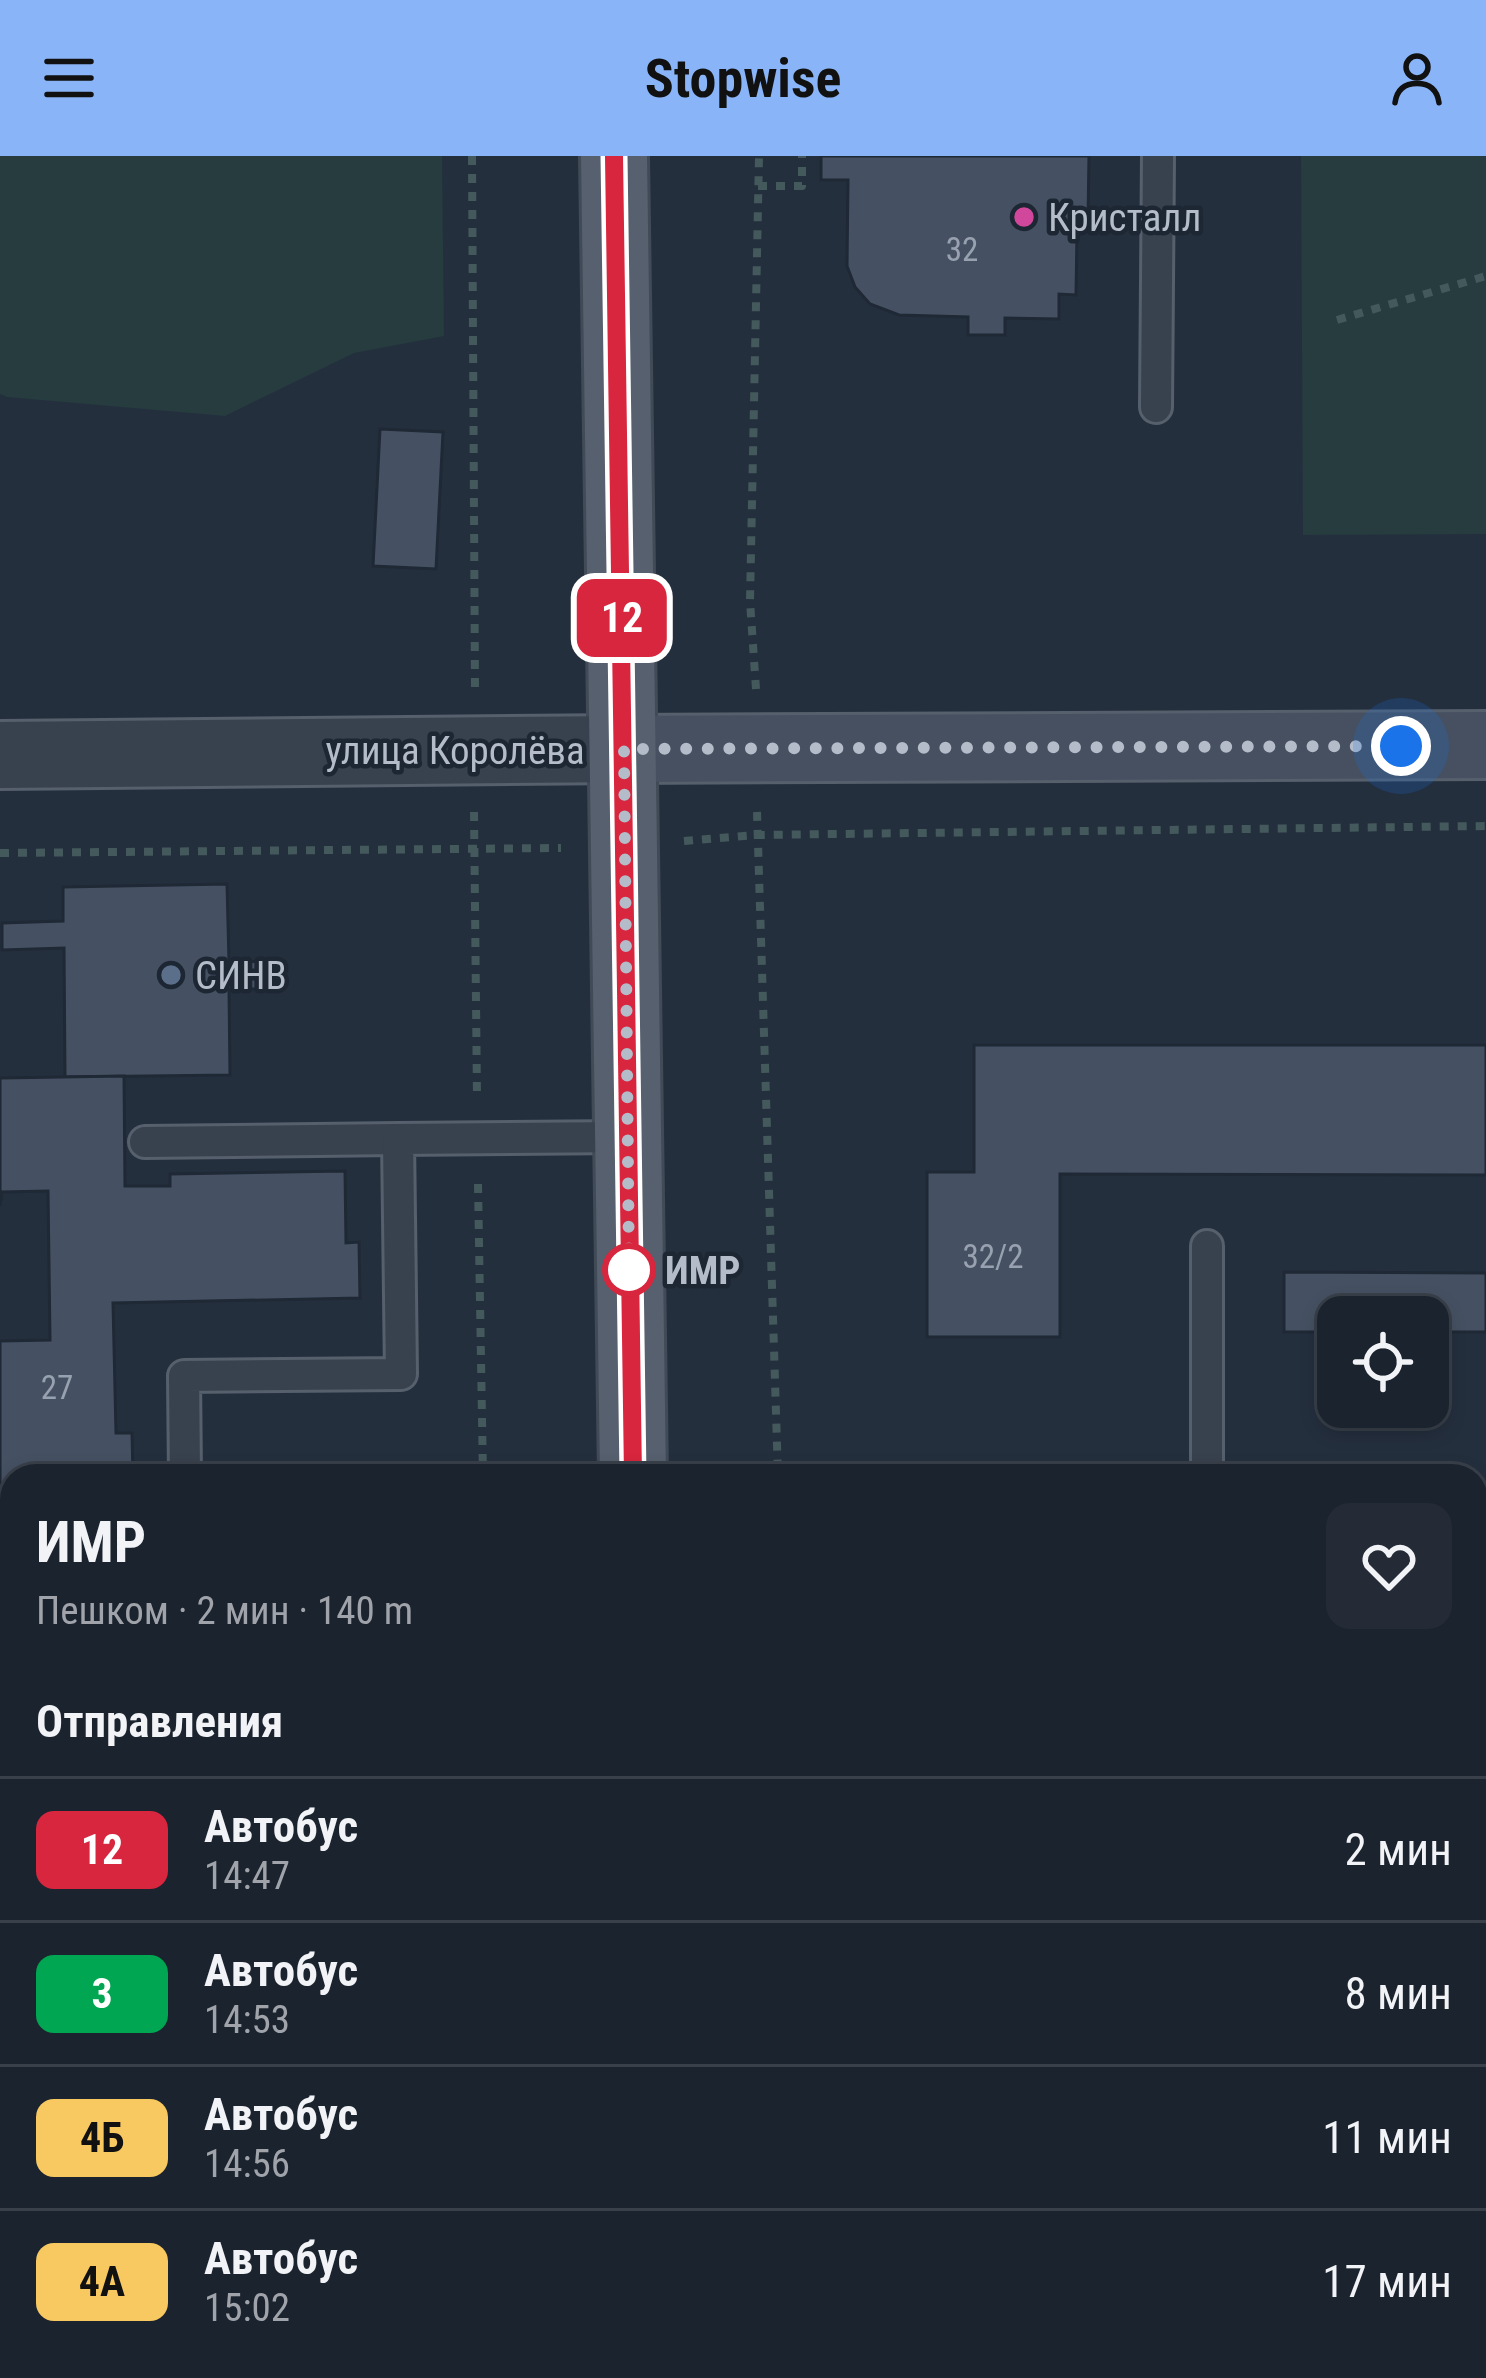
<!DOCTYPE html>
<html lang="ru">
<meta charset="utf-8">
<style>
:root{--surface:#1b232e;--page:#242b36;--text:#f1f3f6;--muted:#a0a4aa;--line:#39404a;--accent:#8ab4f8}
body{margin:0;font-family:"Roboto Condensed",sans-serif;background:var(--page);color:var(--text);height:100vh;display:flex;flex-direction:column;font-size:45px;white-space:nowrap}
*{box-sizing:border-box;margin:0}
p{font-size:39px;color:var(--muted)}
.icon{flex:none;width:66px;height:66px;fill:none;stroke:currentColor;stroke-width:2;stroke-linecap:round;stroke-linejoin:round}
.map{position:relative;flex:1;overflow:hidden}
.sheet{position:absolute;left:0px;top:1308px;width:1488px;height:915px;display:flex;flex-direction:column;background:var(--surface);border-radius:36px 36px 0 0;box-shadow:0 6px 18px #0003,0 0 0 3px var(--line)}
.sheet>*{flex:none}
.badge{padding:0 24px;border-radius:18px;font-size:42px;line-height:78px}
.fabs{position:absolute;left:1317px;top:1140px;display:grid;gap:24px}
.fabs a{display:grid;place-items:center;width:132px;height:132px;border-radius:24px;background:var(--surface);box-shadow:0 6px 18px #0003,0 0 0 3px var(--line);font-size:60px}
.you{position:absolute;width:60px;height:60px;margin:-30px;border:9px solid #fff;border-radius:50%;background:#1a73e8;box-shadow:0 0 0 18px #1a73e833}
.map>.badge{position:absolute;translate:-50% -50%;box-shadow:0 0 0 6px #fff}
h2{padding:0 36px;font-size:45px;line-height:108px}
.round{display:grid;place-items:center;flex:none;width:126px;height:126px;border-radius:24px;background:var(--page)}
.overview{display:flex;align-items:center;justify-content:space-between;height:204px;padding:0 36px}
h1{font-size:57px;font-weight:700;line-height:90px}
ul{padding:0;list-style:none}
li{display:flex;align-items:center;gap:36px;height:144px;padding:0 36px;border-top:3px solid var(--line)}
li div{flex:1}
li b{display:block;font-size:45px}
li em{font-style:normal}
li .badge{min-width:132px;font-weight:700;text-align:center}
header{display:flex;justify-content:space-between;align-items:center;height:156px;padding:0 36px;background:var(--accent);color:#111;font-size:54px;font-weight:700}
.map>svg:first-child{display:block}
.green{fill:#263c3f}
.building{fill:#455162;stroke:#1f2835;stroke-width:3}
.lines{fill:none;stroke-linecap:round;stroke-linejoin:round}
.service-casing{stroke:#565f6c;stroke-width:36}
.tertiary-casing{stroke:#565f6c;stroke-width:72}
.secondary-casing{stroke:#565f6c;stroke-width:72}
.primary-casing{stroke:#414a57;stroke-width:72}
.path{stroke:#44595c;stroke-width:8;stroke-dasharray:9 9;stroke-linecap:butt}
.service{stroke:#38414e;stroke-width:30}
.tertiary{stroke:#38414e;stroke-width:66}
.secondary{stroke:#465061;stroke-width:66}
.primary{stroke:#56606e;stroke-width:66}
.line-casing{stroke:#fff;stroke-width:27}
.line{stroke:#d7263d;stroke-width:18}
.walk{stroke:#b4bcc9;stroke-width:12;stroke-dasharray:0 21.6}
.hotel-dot{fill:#d1479c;stroke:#1d2633;stroke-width:4.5}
.service-dot{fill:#5c6f8a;stroke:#1d2633;stroke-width:4.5}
.stop-dot{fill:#fff;stroke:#d7263d;stroke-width:6}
.labels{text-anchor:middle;stroke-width:9;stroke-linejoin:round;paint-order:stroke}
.number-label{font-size:33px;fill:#98a1af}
.poi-label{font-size:39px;fill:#b4bcc9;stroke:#1d2633;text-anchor:start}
.street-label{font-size:39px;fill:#b4bcc9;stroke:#1d2633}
.stop-label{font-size:39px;font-weight:bold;fill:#b4bcc9;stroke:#1d2633;text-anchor:start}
</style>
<header><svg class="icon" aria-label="menu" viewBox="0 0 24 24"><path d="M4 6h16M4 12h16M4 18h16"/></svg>Stopwise<svg class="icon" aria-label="person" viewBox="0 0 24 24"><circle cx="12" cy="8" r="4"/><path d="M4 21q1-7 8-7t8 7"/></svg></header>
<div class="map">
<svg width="1486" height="2222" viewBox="0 0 1486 2222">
<rect width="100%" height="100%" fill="#242f3e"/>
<g class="green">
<path d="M0 0H442L444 180 354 197 225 260 7 241 0 238Z"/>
<path d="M1301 0H1486V378L1303 379Z"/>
<path d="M0 1676 12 1677V1938L0 1939Z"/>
<path d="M820 2211H1253V2222H819Z"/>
</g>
<g class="building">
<path d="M821 0H1089L1088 63 1077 76 1076 139 1059 138V163L1005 162V179H968V161L899 159 870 148 855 131 847 110 848 24H821Z"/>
<path d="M380 273 443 276 436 413 373 410Z"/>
<path d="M227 728 229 806 277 805 278 833H229L230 919 65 921 64 792 2 794V767L63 765V731Z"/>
<path d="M974 889H1486V1019L1060 1018V1181H927V1016H974Z"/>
<path d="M124 920 125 1030H170V1018L345 1015 346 1087 359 1086 360 1142 113 1147 116 1277H132L133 1320H12V1471H0V1185L50 1184 48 1035 2 1036 0 1050V922Z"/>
<path d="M1284 1116 1486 1117V1176H1428V1161H1338V1176H1284Z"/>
<rect x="15" y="2211" width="364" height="11"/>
</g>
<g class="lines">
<defs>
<g id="service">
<path d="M1156 251 1158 0"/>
<path d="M145 986 398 983"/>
<path d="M1207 1090V1320"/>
<path d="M185 1320 184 1220 401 1218 398 983 626 981"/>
<path d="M1476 1471 1486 1470"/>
<path d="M0 1534H12"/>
<path d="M1303 2211V2222"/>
</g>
<path id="tertiary" d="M0 599 624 593"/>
<path id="secondary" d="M624 593 1486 589"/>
<g id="primary">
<path d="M614 0 633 1320"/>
<path d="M638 2211V2222"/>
</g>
</defs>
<use href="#service" class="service-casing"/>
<use href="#tertiary" class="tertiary-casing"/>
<use href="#secondary" class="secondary-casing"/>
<use href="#primary" class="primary-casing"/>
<g class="path">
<path d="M472 0 475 533"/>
<path d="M758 30H802V0"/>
<path d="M1337 164 1486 120"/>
<path d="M756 533 750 445 759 0"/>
<path d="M474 656 477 941"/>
<path d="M757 656 778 1320"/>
<path d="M684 685 756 679 1486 670"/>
<path d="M0 697 561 692"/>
<path d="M478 1028 483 1320"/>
<path d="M0 1663H12"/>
<path d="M0 1951H12"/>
<path d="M790 2211V2222"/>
<path d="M477 2222V2211"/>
</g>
<use href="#service" class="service"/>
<use href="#tertiary" class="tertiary"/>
<use href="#secondary" class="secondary"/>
<use href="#primary" class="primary"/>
</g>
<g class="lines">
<defs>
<path id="line" d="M614 0 633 1320"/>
</defs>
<use href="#line" class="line-casing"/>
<use href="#line" class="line"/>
<path class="walk" d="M629 1114 624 593 1401 590"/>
</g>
<circle class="hotel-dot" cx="1024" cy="61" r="12"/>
<circle class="service-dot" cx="171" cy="819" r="12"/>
<circle class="stop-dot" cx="629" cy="1114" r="24"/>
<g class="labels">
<g class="number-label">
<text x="962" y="105">32</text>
<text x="993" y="1112">32/2</text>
<text x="57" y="1243">27</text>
</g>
<g class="poi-label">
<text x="1048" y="75">Кристалл</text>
<text x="195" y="833">СИНВ</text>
</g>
<g class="street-label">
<text x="455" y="608">улица Королёва</text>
</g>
<g class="stop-label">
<text x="665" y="1128">ИМР</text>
</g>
</g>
</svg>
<div class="fabs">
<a><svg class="icon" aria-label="locate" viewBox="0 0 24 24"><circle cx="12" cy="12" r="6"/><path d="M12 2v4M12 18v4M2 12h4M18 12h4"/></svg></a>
</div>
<div class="you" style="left:1401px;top:590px"></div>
<b class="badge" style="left:622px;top:462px;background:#d7263d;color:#fff">12</b>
<section class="sheet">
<div class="overview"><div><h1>ИМР</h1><p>Пешком · 2 мин · 140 m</p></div><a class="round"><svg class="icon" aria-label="heart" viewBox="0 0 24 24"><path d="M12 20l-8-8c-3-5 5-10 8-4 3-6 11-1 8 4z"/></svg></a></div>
<h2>Отправления</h2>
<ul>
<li><span class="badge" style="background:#d7263d;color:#fff">12</span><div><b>Автобус</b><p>14:47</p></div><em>2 мин</em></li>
<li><span class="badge" style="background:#00a651;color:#fff">3</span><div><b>Автобус</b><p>14:53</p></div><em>8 мин</em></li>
<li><span class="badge" style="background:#f8c861;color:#111">4Б</span><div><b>Автобус</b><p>14:56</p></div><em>11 мин</em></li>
<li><span class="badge" style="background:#f8c861;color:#111">4А</span><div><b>Автобус</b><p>15:02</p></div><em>17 мин</em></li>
</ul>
</section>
</div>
